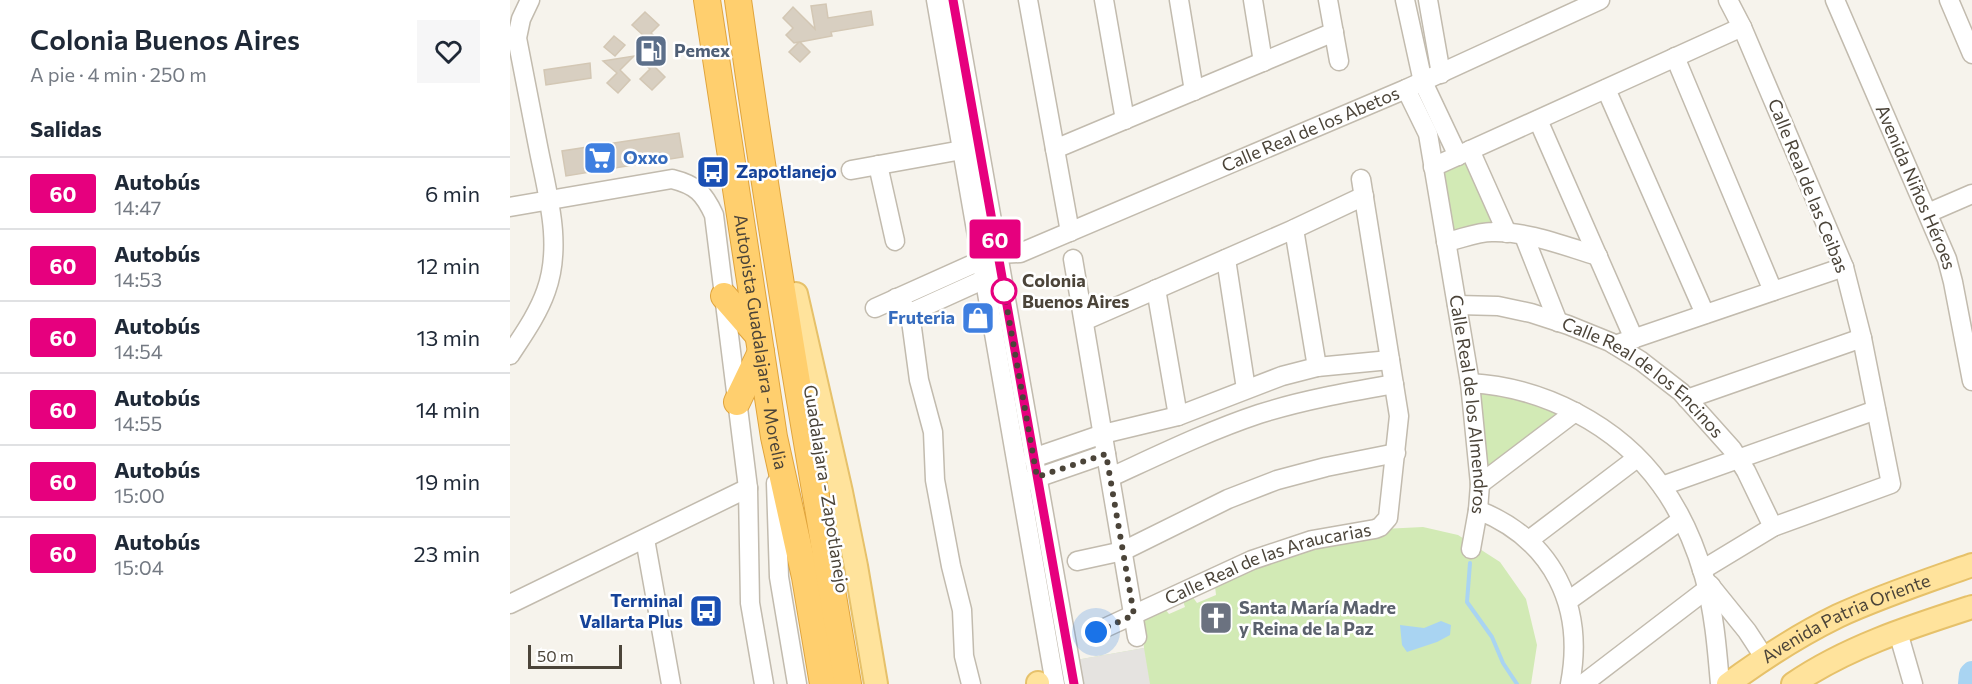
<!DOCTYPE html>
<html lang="es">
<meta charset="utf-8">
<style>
:root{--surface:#fff;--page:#f6f6f7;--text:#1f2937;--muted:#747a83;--line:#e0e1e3}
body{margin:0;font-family:Commissioner,sans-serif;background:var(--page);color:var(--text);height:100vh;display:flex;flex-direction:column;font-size:22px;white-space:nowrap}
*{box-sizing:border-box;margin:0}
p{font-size:20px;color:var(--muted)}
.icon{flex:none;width:33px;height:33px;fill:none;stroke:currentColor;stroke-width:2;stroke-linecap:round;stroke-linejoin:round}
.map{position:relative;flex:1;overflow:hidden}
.side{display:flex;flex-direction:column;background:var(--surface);width:510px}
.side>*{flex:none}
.badge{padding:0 12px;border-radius:4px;font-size:21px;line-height:39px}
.scale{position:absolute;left:18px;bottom:15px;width:94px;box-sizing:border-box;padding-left:6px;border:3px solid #4b4439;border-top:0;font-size:16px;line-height:21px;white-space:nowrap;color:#4b4439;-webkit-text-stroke:4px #fff;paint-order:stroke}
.you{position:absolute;width:30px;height:30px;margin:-15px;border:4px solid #fff;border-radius:50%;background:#1a73e8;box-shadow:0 0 0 9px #1a73e833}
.map>.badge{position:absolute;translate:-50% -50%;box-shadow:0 0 0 3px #fff}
h2{padding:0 30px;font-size:22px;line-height:54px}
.round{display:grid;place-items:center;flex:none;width:63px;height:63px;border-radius:0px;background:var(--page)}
.headline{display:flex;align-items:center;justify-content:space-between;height:102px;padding:0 30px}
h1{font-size:28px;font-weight:600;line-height:45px}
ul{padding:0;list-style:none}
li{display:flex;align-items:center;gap:18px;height:72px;padding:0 30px;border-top:2px solid var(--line)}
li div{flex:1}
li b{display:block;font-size:22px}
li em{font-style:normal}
li .badge{min-width:66px;font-weight:700;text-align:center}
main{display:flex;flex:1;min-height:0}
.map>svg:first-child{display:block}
.green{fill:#d2eab5}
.parking{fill:#e5e3e0}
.water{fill:#a9d4f2}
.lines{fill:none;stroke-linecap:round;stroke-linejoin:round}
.stream{stroke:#a9d4f2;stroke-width:4}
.river{stroke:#a9d4f2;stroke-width:22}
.building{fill:#d8cfc1;stroke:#d3c7b4;stroke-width:1.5}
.minor-casing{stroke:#c2bbae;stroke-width:21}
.major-casing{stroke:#e6c16a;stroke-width:26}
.highway-casing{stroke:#e0a43c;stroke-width:28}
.minor{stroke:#fff;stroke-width:18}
.major{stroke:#ffe39c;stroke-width:22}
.highway{stroke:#ffcf6e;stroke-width:26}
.line-casing{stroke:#fff;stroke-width:14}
.line{stroke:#e6007e;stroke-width:9}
.walk{stroke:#4b4439;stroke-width:6;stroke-dasharray:0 10.8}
.stop-dot{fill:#fff;stroke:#e6007e;stroke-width:3}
.labels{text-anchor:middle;stroke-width:5;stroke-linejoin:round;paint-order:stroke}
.service-label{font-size:18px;font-weight:bold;fill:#4e5e75;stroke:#fff;text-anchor:start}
.street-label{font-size:18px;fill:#4b4439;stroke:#fff}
.shop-label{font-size:18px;font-weight:bold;fill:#366cbe;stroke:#fff;text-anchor:start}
.transit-label{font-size:18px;font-weight:bold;fill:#164399;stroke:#fff;text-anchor:start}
.stop-label{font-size:18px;font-weight:bold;fill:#4b4439;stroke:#fff;text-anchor:start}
.worship-label{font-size:18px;font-weight:bold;fill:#5b616d;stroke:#fff;text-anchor:start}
</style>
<main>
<section class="side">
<div class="headline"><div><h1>Colonia Buenos Aires</h1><p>A pie · 4 min · 250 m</p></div><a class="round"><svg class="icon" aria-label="heart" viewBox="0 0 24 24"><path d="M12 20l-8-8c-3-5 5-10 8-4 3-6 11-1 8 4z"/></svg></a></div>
<h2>Salidas</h2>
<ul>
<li><span class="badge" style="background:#e6007e;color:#fff">60</span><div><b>Autobús</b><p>14:47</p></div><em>6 min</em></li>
<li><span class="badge" style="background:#e6007e;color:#fff">60</span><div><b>Autobús</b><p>14:53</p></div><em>12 min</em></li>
<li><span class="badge" style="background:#e6007e;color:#fff">60</span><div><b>Autobús</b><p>14:54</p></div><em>13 min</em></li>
<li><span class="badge" style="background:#e6007e;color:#fff">60</span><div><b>Autobús</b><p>14:55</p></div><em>14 min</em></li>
<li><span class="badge" style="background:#e6007e;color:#fff">60</span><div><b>Autobús</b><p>15:00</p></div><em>19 min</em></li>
<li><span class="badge" style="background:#e6007e;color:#fff">60</span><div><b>Autobús</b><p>15:04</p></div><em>23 min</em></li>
</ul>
</section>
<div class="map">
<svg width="1462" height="684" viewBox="0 0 1462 684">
<rect width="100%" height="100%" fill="#f6f3ec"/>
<g class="green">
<path d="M960 157 992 229 943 237 932 172Z"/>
<path d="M969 388 1032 404 1049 413 974 475Z"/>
<path d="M913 527 948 535 990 562 1016 599 1027 645 1021 684H570L566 660 634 648 631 619 655 609 659 614 675 607 673 601 682 596 687 603 706 595 705 586 761 560 873 529Z"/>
</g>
<path class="parking" d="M634 648 640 684H570L566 660Z"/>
<path class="water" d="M931 621 941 625 940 635 927 642 897 652 892 645 890 625 914 628Z"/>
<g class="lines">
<path class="stream" d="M960 563 957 602 982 637 993 663 1007 684"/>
<path class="river" d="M1459 684 1460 674 1462 672"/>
</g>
<g class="building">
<path d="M316 4 318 18 361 11 363 25 321 32 322 36 290 42 300 52 290 62 279 52 289 42 284 43 276 35 283 28 273 18 283 7 305 29 301 6Z"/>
<path d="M135 12 149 25 141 33 151 42 143 50 153 60 145 67 155 77 142 90 130 79 140 69 131 61 139 53 128 43 134 36 122 25Z"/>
<path d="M104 36 115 45 105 56 94 47Z"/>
<path d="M124 56 110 70 120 80 108 93 97 83 107 73 93 61Z"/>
<path d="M80 63 81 78 36 85 34 70Z"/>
<path d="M169 133 173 157 56 176 52 151Z"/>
</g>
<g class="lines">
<defs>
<g id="minor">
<path d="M426 0 545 684"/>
<path d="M443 0 564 684"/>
<path d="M518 0 560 232"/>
<path d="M594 0 615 120"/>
<path d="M669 0 684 91"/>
<path d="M743 0 753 62"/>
<path d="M818 0 829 61"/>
<path d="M895 0 913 82 948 156"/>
<path d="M918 0 931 74"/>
<path id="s1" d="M1325 0 1437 259 1443 282 1462 381"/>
<path d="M1439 0 1462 54"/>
<path d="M1165 57 1263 291"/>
<path id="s2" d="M896 89 918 134 960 383 970 484 968 510 961 549"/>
<path d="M1096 89 1195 314"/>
<path d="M1028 120 1124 339"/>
<path d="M545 149 824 32"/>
<path d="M960 150 997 233"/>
<path d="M368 165 385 241"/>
<path d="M923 167 1232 27"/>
<path d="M341 170 452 150"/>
<path d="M0 207 162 179C186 185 194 193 204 215L238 488 240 603 254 684"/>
<path d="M1418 213 1462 194"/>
<path d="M784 229 807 367"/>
<path d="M1014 236 1048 322"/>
<path d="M936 242C951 239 967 232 982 232 1018 231 1054 246 1088 256"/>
<path d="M563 259 627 637"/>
<path d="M716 259 736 389"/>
<path d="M646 289 668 416"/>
<path d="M386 298 400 313 409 380 423 432 425 480 441 566 452 610 454 656 461 684"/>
<path id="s3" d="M947 305 988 306 1021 313 1058 325 1100 342 1131 361 1171 392 1222 449 1236 471 1263 527"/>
<path id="s4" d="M365 308 472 260 488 254 510 253 896 89 1090 0"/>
<path d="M400 313 486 274"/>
<path d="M574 321 784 229 854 196"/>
<path d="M1105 345 1334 267"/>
<path d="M0 355C13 335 28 314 36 291 53 244 37 193 28 146 21 110 14 74 7 38L11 19 20 0"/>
<path d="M960 383C1033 387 1108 425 1151 485 1170 511 1185 545 1194 576 1204 611 1207 648 1210 684"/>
<path d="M1177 399 1352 338"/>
<path d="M523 458 593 434 668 416 772 376 807 367 880 360"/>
<path d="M601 477C649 455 698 431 749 414 793 400 839 392 884 384"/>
<path d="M518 481 596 454"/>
<path d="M266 483 269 577 287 684"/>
<path d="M970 484 1065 412"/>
<path d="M1152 486 1366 410"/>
<path d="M968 510C1043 540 1075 606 1060 684"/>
<path d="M135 539 161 684"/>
<path d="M1019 540 1127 458"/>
<path d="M567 561 613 551 718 499 767 480 816 467 886 453"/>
<path d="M1192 570 1263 527 1381 484 1352 338 1334 267 1232 27 1218 0"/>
<path d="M1199 584 1237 631 1254 657"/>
<path d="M1058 601 1171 520"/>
<path d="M0 604 238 488"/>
<path id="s5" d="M586 632 742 560 802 540 865 529 870 527 878 518 889 416 851 179"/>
<path d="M1388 632 1403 684"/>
<path d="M1073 684 1201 586"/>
</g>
<g id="major">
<path d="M286 294 331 492 346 566 366 684"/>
<path d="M528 683V684"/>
<path id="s6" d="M1218 684C1252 659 1289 635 1328 616 1371 596 1417 581 1462 565"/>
<path d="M1283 684C1337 647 1400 627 1462 607"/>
</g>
<g id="highway">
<path id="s7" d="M197 0 264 437 295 577 313 684"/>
<path d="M228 0C260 229 299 456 338 684"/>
<path d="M214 296 248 335"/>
<path d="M227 402 251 352"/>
</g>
</defs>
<use href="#minor" class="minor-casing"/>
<use href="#major" class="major-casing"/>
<use href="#highway" class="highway-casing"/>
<use href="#minor" class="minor"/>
<use href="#major" class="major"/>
<use href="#highway" class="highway"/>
</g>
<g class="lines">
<defs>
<path id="line" d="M443 0 564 684"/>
</defs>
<use href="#line" class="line-casing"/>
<use href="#line" class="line"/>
<path class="walk" d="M494 291 527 477 596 454 624 615 586 632"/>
</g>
<defs>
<symbol id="fuel-square" viewBox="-11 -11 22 22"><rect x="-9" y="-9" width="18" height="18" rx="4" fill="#5c6f8a" stroke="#fff"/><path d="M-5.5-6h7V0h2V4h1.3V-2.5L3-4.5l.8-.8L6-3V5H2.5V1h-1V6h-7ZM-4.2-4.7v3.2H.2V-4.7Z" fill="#fff"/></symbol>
<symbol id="supermarket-square" viewBox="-11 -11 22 22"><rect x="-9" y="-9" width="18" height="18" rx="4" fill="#3f7fe0" stroke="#fff"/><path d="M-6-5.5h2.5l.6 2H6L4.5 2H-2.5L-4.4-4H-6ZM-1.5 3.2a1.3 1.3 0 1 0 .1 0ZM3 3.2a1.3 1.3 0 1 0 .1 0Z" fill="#fff"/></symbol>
<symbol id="bus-square" viewBox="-11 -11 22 22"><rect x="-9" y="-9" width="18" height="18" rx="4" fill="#1a4fb4" stroke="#fff"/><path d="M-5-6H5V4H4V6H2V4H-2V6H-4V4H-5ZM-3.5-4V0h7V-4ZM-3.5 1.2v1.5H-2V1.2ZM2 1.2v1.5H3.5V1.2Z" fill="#fff"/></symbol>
<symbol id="shop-square" viewBox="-11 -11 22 22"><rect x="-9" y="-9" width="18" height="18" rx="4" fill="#3f7fe0" stroke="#fff"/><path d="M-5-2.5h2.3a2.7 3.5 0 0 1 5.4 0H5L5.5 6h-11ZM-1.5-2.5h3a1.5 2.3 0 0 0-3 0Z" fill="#fff"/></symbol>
<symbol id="church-square" viewBox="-11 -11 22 22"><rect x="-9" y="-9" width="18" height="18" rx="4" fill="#6b7280" stroke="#fff"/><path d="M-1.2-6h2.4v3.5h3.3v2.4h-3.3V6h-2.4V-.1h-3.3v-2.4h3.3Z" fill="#fff"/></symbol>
</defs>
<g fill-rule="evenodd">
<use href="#fuel-square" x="122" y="32" width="38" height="38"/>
<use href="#supermarket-square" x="71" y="139" width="38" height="38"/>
<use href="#bus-square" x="184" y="153" width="38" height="38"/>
<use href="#shop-square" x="449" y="299" width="38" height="38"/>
<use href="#bus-square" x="177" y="592" width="38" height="38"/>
<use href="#church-square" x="687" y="599" width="38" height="38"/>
</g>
<circle class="stop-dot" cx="494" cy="291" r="12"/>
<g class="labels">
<g class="service-label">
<text x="164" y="57">Pemex</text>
</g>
<g class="street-label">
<text dy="6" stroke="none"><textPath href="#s4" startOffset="472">Calle Real de los Abetos</textPath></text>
<text transform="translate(1298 186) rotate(68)" y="6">Calle Real de las Ceibas</text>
<text dy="6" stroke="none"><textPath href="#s1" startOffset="204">Avenida Niños Héroes</textPath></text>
<text dy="6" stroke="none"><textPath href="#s7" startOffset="346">Autopista Guadalajara - Morelia</textPath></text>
<text dy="6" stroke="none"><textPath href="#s3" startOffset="206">Calle Real de los Encinos</textPath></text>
<text dy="6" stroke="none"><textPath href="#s2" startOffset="324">Calle Real de los Almendros</textPath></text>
<text transform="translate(316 489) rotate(81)" y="6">Guadalajara - Zapotlanejo</text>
<text dy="6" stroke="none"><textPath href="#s5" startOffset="186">Calle Real de las Araucarias</textPath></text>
<text dy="6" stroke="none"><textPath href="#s6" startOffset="136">Avenida Patria Oriente</textPath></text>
</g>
<g class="shop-label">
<text x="113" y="164">Oxxo</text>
<text x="445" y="324" text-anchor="end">Fruteria</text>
</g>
<g class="transit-label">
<text x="226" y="178">Zapotlanejo</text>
<text x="173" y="607" text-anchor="end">Terminal<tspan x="173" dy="21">Vallarta Plus</tspan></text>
</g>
<g class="stop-label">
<text x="512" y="287">Colonia<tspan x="512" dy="21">Buenos Aires</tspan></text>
</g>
<g class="worship-label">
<text x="729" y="614">Santa María Madre<tspan x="729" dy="21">y Reina de la Paz</tspan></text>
</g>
</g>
</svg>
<div class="scale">50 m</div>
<div class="you" style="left:586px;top:632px"></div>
<b class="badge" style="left:485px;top:239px;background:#e6007e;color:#fff">60</b>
</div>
</main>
